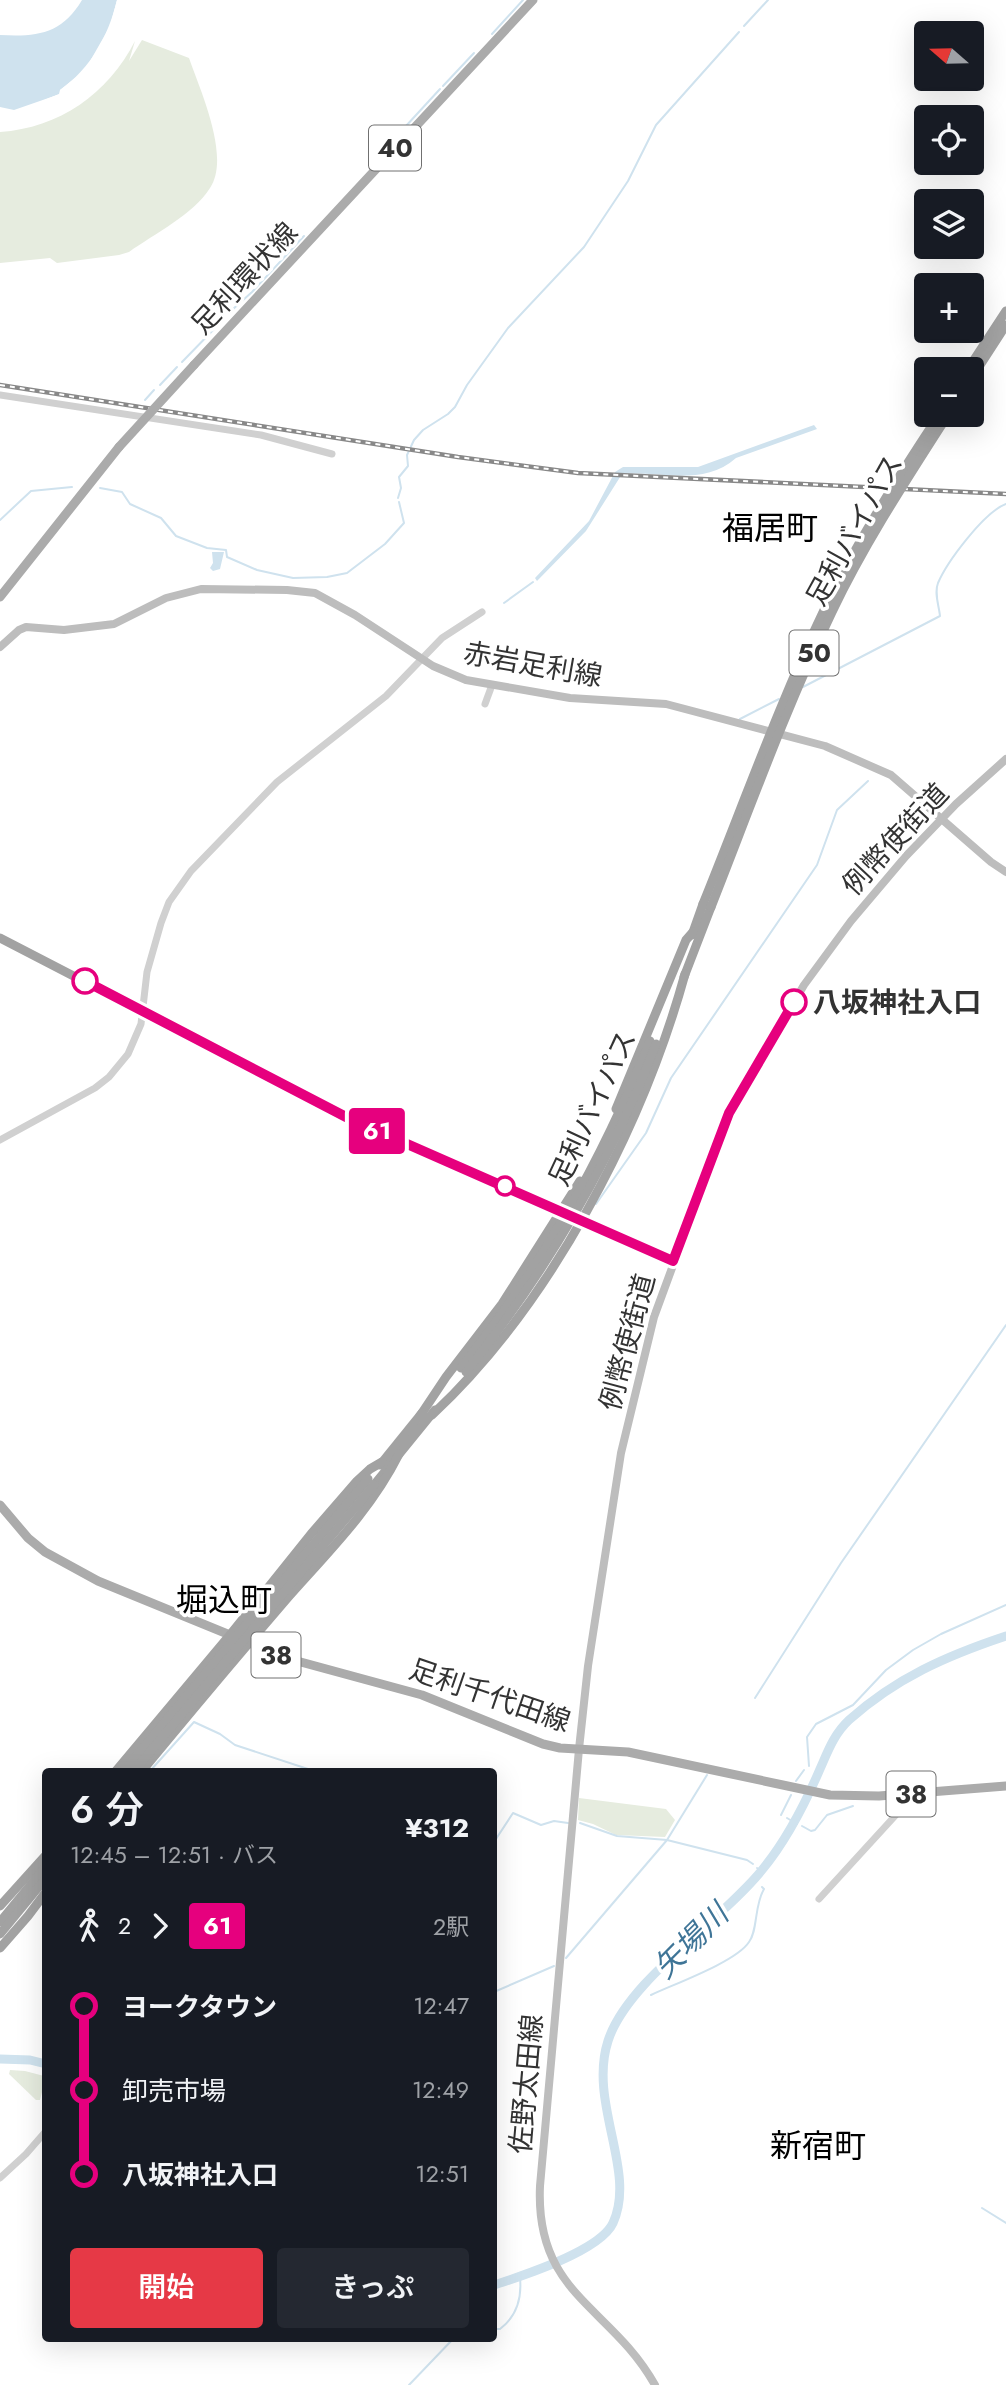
<!DOCTYPE html>
<html lang="ja">
<meta charset="utf-8">
<style>
:root{--surface:#171b24;--page:#242831;--text:#f1f3f6;--muted:#9ea1a6;--accent:#e63946}
body{margin:0;font-family:Jost,"Noto Sans JP",sans-serif;background:var(--page);color:var(--text);height:100vh;display:flex;flex-direction:column;font-size:26px;white-space:nowrap}
*{box-sizing:border-box;margin:0}
p{font-size:23px;color:var(--muted)}
.icon{flex:none;width:38px;height:38px;fill:none;stroke:currentColor;stroke-width:2;stroke-linecap:round;stroke-linejoin:round}
.map{position:relative;flex:1;overflow:hidden}
.sheet{position:absolute;left:42px;top:1768px;width:455px;height:574px;display:flex;flex-direction:column;background:var(--surface);border-radius:7px;box-shadow:0 7px 28px #0002}
.sheet>*{flex:none}
.badge{padding:0 14px;border-radius:5px;font-size:24px;line-height:46px}
.needle{width:46px;rotate:290deg}
.fabs{position:absolute;left:914px;top:21px;display:grid;gap:14px}
.fabs a{display:grid;place-items:center;width:70px;height:70px;border-radius:7px;background:var(--surface);box-shadow:0 7px 28px #0002;font-size:35px}
.map>.badge{position:absolute;translate:-50% -50%;box-shadow:0 0 0 4px #fff}
.legs{display:flex;align-items:center;gap:10px;height:77px;padding:0 28px;font-size:23px}
.legs p{margin-inline-start:auto}
.overview{display:flex;align-items:center;justify-content:space-between;height:119px;padding:0 28px}
h1{font-size:38px;font-weight:600;line-height:52px}
.button{display:flex;gap:14px;margin-top:auto;padding:14px 28px}
.button a{flex:1;height:80px;border-radius:7px;background:var(--accent);color:#fff;font-size:28px;font-weight:600;line-height:80px;text-align:center}
.button a+a{background:var(--page);color:var(--text)}
ul{padding:0 28px;list-style:none}
li{display:flex;align-items:center;gap:24px;height:84px;font-size:26px}
li i{display:grid;place-items:center;width:10px;height:100%;margin:0 9px;background:currentColor}
li i::after{content:'';width:18px;height:18px;margin:-9px;border:5px solid;border-radius:50%;background:var(--surface)}
li p{margin-inline-start:auto}
li:first-child i{background:linear-gradient(#0000 50%,currentColor 0)}
li:last-child i{background:linear-gradient(currentColor 50%,#0000 0)}
.map>svg:first-child{display:block}
.green{fill:#e6ecdf}
.water{fill:#cfe2ee}
.pier{fill:#fff}
.lines{fill:none;stroke-linecap:round;stroke-linejoin:round}
.stream{stroke:#cfe2ee;stroke-width:2}
.river{stroke:#cfe2ee;stroke-width:9}
.tertiary{stroke:#d0d0d0;stroke-width:7}
.secondary{stroke:#bdbdbd;stroke-width:8}
.primary{stroke:#ababab;stroke-width:9}
.trunk{stroke:#a2a2a2;stroke-width:9}
.rail-casing{stroke:#888;stroke-width:4.5}
.rail{stroke:#fff;stroke-width:2;stroke-dasharray:5;stroke-linecap:butt}
.primary-bridge{stroke:#ababab;stroke-width:9}
.trunk-bridge{stroke:#a2a2a2;stroke-width:9}
.line-1-casing{stroke:#fff;stroke-width:16}
.line-1{stroke:#e6007e;stroke-width:10}
.stop-1-dot{fill:#fff;stroke:#e6007e;stroke-width:3.5}
.labels{text-anchor:middle;stroke-width:7;stroke-linejoin:round;paint-order:stroke}
.shield{fill:#fff;stroke:#707070;stroke-width:2}
.shield-label{font-size:26px;font-weight:bold;fill:#333}
.street-label{font-size:28px;fill:#333;stroke:#fff}
.stop-label{font-size:28px;font-weight:bold;fill:#333;stroke:#fff;text-anchor:start}
.water-label{font-size:30px;font-style:italic;fill:#3f7597;stroke:#fff}
.quarter-label{font-size:32px;fill:#000;stroke:#fff}
</style>
<div class="map">
<svg width="1006" height="2385" viewBox="0 0 1006 2385">
<rect width="100%" height="100%" fill="#fff"/>
<g class="green">
<path d="M142 40 189 58C200 90 231 157 210 188 194 214 154 234 129 252L119 255 57 263 50 258 0 263V132C59 128 108 94 135 41L129 61Z"/>
<path d="M579 1798 666 1809 675 1820 665 1837 616 1835 593 1824 578 1820Z"/>
<path d="M10 2070 25 2071 44 2076 45 2080 40 2100H36L9 2074Z"/>
</g>
<g class="water">
<path d="M82 0H117C108 37 91 68 60 90V94L14 110 0 107V35C37 37 62 34 82 0Z"/>
<path d="M814 425 817 429 736 458C703 487 661 471 622 474L586 531 537 581 535 578 589 521 615 472 623 467H698Z"/>
<path d="M212 552H224L220 569 213 571 210 568 213 563Z"/>
</g>
<path class="pier" d="M117 0H121L113 28 88 72 63 93 61 97 15 113 6 112 22 109 59 94 60 90 85 70 110 26Z"/>
<g class="lines">
<g class="stream">
<path d="M744 26 768 0"/>
<path d="M492 34 523 0"/>
<path d="M443 86 474 53"/>
<path d="M371 164 440 89"/>
<path d="M232 310 252 292 304 236"/>
<path d="M182 362 217 326"/>
<path d="M160 385 177 367"/>
<path d="M145 400 154 390"/>
<path d="M100 488 122 492 130 504 161 518 176 536 207 548 226 550 227 557 257 570 293 578 327 577 347 573 385 544 404 523 399 502"/>
<path d="M398 498 401 488 399 477 408 466 407 455 414 440 423 430 448 414 455 407 467 385 508 328 584 247 628 181 656 125 739 32"/>
<path d="M0 520 31 491 72 487"/>
<path d="M504 603 533 582"/>
<path d="M803 687 940 616C939 606 934 593 938 583 947 562 984 512 1006 504"/>
<path d="M740 719 779 699"/>
<path d="M596 1204 646 1133 671 1078 817 865 837 810 868 781"/>
<path d="M755 1698 841 1563 1006 1325"/>
<path d="M809 1766 807 1737 816 1724 853 1705 886 1670 913 1650 941 1634 1006 1605"/>
<path d="M150 1771 194 1722 220 1734 235 1745 314 1771"/>
<path d="M796 1781 804 1770"/>
<path d="M781 1815 791 1795"/>
<path d="M787 1818 797 1824"/>
<path d="M580 1823 617 1836 667 1840 747 1860 753 1864"/>
<path d="M802 1826 811 1831 815 1830 827 1815 853 1806"/>
<path d="M494 1842 513 1813 541 1825 554 1821 568 1823"/>
<path d="M757 1868 762 1871"/>
<path d="M753 1880 756 1882"/>
<path d="M566 1958 667 1840 707 1775"/>
<path d="M494 1992 554 1966"/>
<path d="M651 1995C674 1984 736 1962 749 1942 758 1930 754 1906 764 1889L762 1887"/>
<path d="M982 2208 1006 2223"/>
<path d="M494 2329H500C517 2316 522 2299 520 2278"/>
<path d="M409 2385 454 2338"/>
</g>
<g class="river">
<path d="M0 2059 30 2060 46 2064"/>
<path d="M494 2285C522 2276 600 2251 613 2223 637 2171 588 2103 608 2041 627 1981 720 1922 762 1870 786 1841 805 1804 820 1769 828 1751 834 1734 849 1720 896 1678 946 1656 1006 1636"/>
</g>
<g class="tertiary">
<path d="M0 395 261 435 332 454"/>
<path d="M485 704 492 685"/>
<path d="M0 1140 95 1088 109 1077 128 1054 141 1024 147 972 161 923 169 902 191 871 277 782 386 696 442 638 482 612"/>
<path d="M580 1221 673 1261"/>
<path d="M819 1899 905 1805 906 1795"/>
<path d="M0 2178 26 2154 46 2131"/>
</g>
<g class="secondary">
<path d="M0 647 19 630 26 627 64 630 114 624 166 598 201 589 287 590 315 593 355 615 433 666 466 680 570 698 666 704 825 746 891 775 991 862 1006 872"/>
<path d="M655 2385C611 2306 535 2295 540 2186L579 1749 588 1666 621 1453 654 1317 729 1113 804 985 851 921 906 856 956 804 1006 759"/>
</g>
<g class="primary">
<path d="M194 365 533 0"/>
<path d="M0 597 119 447"/>
<path d="M0 1505 28 1538 45 1552 98 1581 286 1658 422 1695 543 1744 560 1748 628 1752 830 1795 879 1796 1006 1786"/>
</g>
<g class="trunk">
<path d="M968 369 1006 311"/>
<path d="M971 379 1006 325"/>
<path d="M692 935 703 904"/>
<path d="M0 938 348 1118 562 1210 580 1221"/>
<path d="M684 977 711 907"/>
<path d="M616 1109 686 940 693 932"/>
<path d="M432 1415C550 1305 642 1129 685 974"/>
<path d="M420 1416 446 1377 502 1304 580 1181"/>
<path d="M380 1465 422 1413"/>
<path d="M374 1485 435 1410"/>
<path d="M116 1771 230 1635 311 1534 357 1481 370 1469 382 1462"/>
<path d="M142 1771C189 1714 236 1658 284 1602 326 1554 370 1512 399 1454"/>
<path d="M0 1906 46 1855"/>
<path d="M0 1922 46 1866"/>
<path d="M0 1934 46 1878"/>
<path d="M0 1948 28 1916 46 1892"/>
</g>
<defs>
<path id="rail" d="M0 385 458 457 578 473 1006 494"/>
</defs>
<use href="#rail" class="rail-casing"/>
<use href="#rail" class="rail"/>
<path class="primary-bridge" d="M119 447 194 365"/>
<g class="trunk-bridge">
<path d="M703 904C743 805 779 704 825 608 858 540 898 477 939 415"/>
<path d="M711 907C750 808 786 708 832 612 865 543 907 479 948 415"/>
<path d="M461 1368C544 1263 600 1164 650 1041"/>
<path d="M466 1372C546 1272 610 1164 656 1044"/>
<path d="M124 1771 368 1479"/>
<path d="M134 1771 374 1485"/>
</g>
</g>
<g class="lines">
<defs>
<path id="line-1" d="M85 981 348 1118 673 1261 729 1113 794 1002"/>
</defs>
<use href="#line-1" class="line-1-casing"/>
<use href="#line-1" class="line-1"/>
</g>
<g class="stop-1-dot">
<circle cx="85" cy="981" r="12"/>
<circle cx="794" cy="1002" r="12"/>
<circle cx="505" cy="1186" r="9"/>
</g>
<g class="labels">
<g class="shield">
<rect x="369" y="125.5" width="52" height="45" rx="5"/>
<rect x="789.5" y="630.5" width="49" height="45" rx="5"/>
<rect x="251.5" y="1632.5" width="49" height="45" rx="5"/>
<rect x="886.5" y="1771.5" width="49" height="45" rx="5"/>
</g>
<g class="shield-label">
<text x="395" y="157">40</text>
<text x="814" y="662">50</text>
<text x="276" y="1664">38</text>
<text x="911" y="1803">38</text>
</g>
<g class="street-label">
<text transform="translate(244 278) rotate(-47)" y="10">足利環状線</text>
<text transform="translate(854 530) rotate(-61)" y="10">足利バイパス</text>
<text transform="translate(533 664) rotate(10)" y="10">赤岩足利線</text>
<text transform="translate(895 839) rotate(-47)" y="10">例幣使街道</text>
<text transform="translate(592 1108) rotate(-65)" y="10">足利バイパス</text>
<text transform="translate(627 1342) rotate(-75)" y="10">例幣使街道</text>
<text transform="translate(490 1695) rotate(19)" y="10">足利千代田線</text>
<text transform="translate(526 2084) rotate(-85)" y="10">佐野太田線</text>
</g>
<g class="stop-label">
<text x="813" y="1012">八坂神社入口</text>
</g>
<g class="water-label">
<text transform="translate(691 1941) rotate(-45)" y="10">矢場川</text>
</g>
<g class="quarter-label">
<text x="770" y="539">福居町</text>
<text x="224" y="1611">堀込町</text>
<text x="818" y="2157">新宿町</text>
</g>
</g>
</svg>
<div class="fabs">
<a><svg class="needle" viewBox="-14 -14 28 28"><path d="M0-13l5 13h-10z" fill="#e53935"/><path d="M0 13l5-13h-10z" fill="#9ea1a6"/></svg></a>
<a><svg class="icon" aria-label="locate" viewBox="0 0 24 24"><circle cx="12" cy="12" r="6"/><path d="M12 2v4M12 18v4M2 12h4M18 12h4"/></svg></a>
<a><svg class="icon" aria-label="layers" viewBox="0 0 24 24"><path d="M12 4l9 5-9 5-9-5zM3 14l9 5 9-5"/></svg></a>
<a>+</a>
<a>−</a>
</div>
<b class="badge" style="left:377px;top:1131px;background:#e6007e;color:#fff">61</b>
<section class="sheet">
<div class="overview"><div><h1>6 分</h1><p>12:45 – 12:51 · バス</p></div><b>¥312</b></div>
<div class="legs"><svg class="icon" aria-label="walk" viewBox="0 0 24 24"><circle cx="13" cy="4" r="2"/><path d="M13 8l-2 6 4 7M11 14l-3 7M7 12l3-4h3l4 4"/></svg>2<svg class="icon" aria-label="forward" viewBox="0 0 24 24"><path d="M9 5l7 7-7 7"/></svg><b class="badge" style="background:#e6007e;color:#fff">61</b><p>2駅</p></div>
<ul>
<li><i style="color:#e6007e"></i><b>ヨークタウン</b><p>12:47</p></li>
<li><i style="color:#e6007e"></i><span>卸売市場</span><p>12:49</p></li>
<li><i style="color:#e6007e"></i><b>八坂神社入口</b><p>12:51</p></li>
</ul>
<div class="button"><a>開始</a><a>きっぷ</a></div>
</section>
</div>
